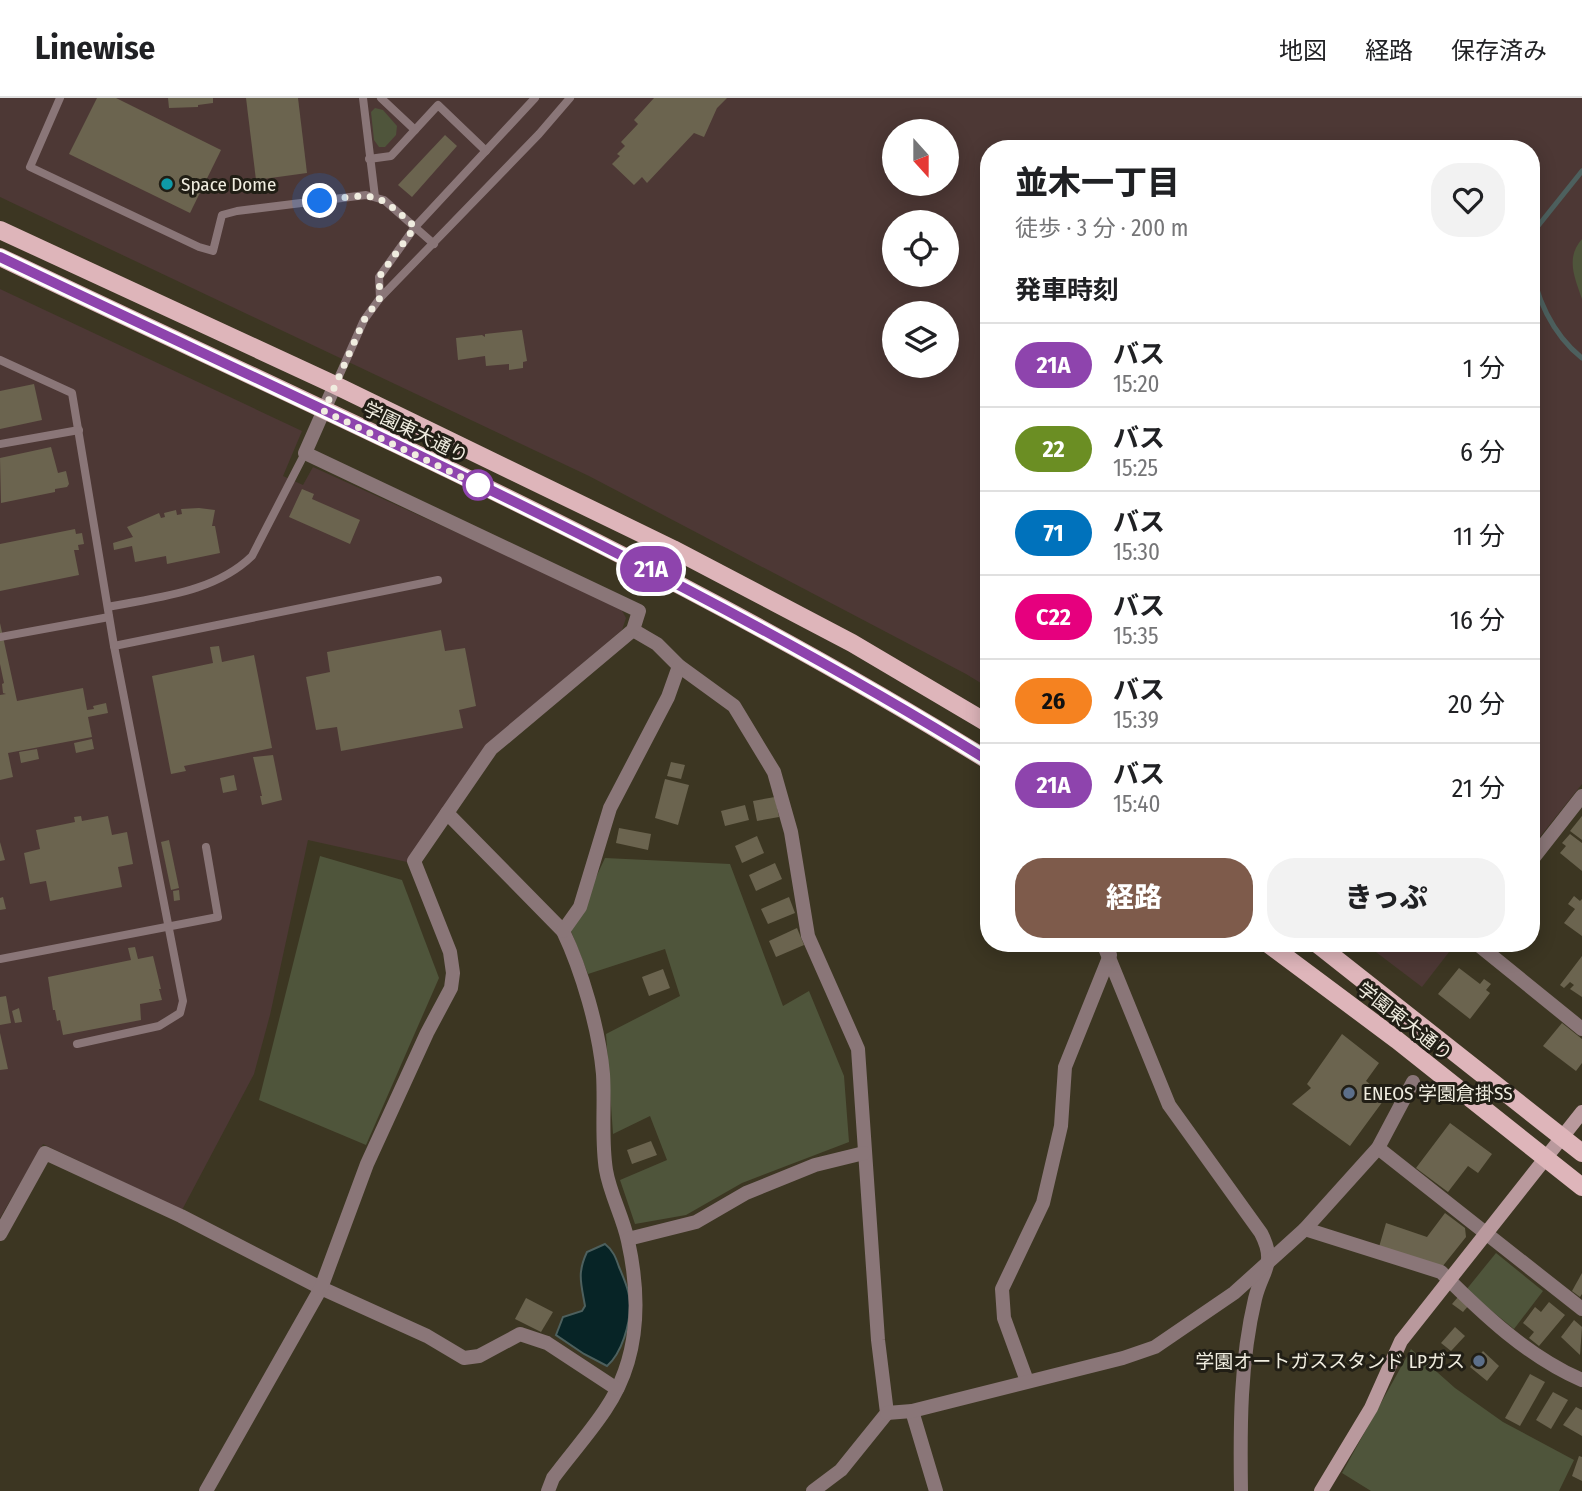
<!DOCTYPE html>
<html lang="ja">
<meta charset="utf-8">
<style>
:root{--surface:#fff;--page:#f2f2f2;--text:#202124;--muted:#757577;--line:#e0e0e0;--accent:#7e5b4b}
body{margin:0;font-family:"Fira Sans Condensed","Noto Sans JP",sans-serif;background:var(--page);color:var(--text);height:100vh;display:flex;flex-direction:column;font-size:26px;white-space:nowrap}
*{box-sizing:border-box;margin:0}
p{font-size:23px;color:var(--muted)}
.icon{flex:none;width:38px;height:38px;fill:none;stroke:currentColor;stroke-width:2;stroke-linecap:round;stroke-linejoin:round}
.map{position:relative;flex:1;overflow:hidden}
.sheet{position:absolute;left:980px;top:42px;width:560px;height:812px;display:flex;flex-direction:column;background:var(--surface);border-radius:28px;box-shadow:0 4px 18px #0003}
.sheet>*{flex:none}
.badge{padding:0 14px;border-radius:23px;font-size:24px;line-height:46px}
.needle{width:46px;rotate:159deg}
.fabs{position:absolute;left:882px;top:21px;display:grid;gap:14px}
.fabs a{display:grid;place-items:center;width:77px;height:77px;border-radius:50%;background:var(--surface);box-shadow:0 4px 18px #0003;font-size:35px}
.you{position:absolute;width:35px;height:35px;margin:-18px;border:5px solid #fff;border-radius:50%;background:#1a73e8;box-shadow:0 0 0 10px #1a73e833}
.map>.badge{position:absolute;translate:-50% -50%;box-shadow:0 0 0 4px #fff}
h2{padding:0 35px;font-size:26px;line-height:63px}
.round{display:grid;place-items:center;flex:none;width:74px;height:74px;border-radius:28px;background:var(--page)}
.head{display:flex;align-items:center;justify-content:space-between;height:119px;padding:0 35px}
h1{font-size:33px;font-weight:800;line-height:52px}
.action{display:flex;gap:14px;margin-top:auto;padding:14px 35px}
.action a{flex:1;height:80px;border-radius:28px;background:var(--accent);color:#fff;font-size:28px;font-weight:800;line-height:80px;text-align:center}
.action a+a{background:var(--page);color:var(--text)}
ul{padding:0;list-style:none}
li{display:flex;align-items:center;gap:21px;height:84px;padding:0 35px;border-top:2px solid var(--line)}
li div{flex:1}
li b{display:block;font-size:26px}
li em{font-style:normal}
li .badge{min-width:77px;font-weight:700;text-align:center}
header{display:flex;align-items:center;gap:42px;box-sizing:border-box;height:98px;padding:0 35px;background:var(--surface);border-bottom:2px solid var(--line)}
header strong{font-size:33px}
nav{display:flex;gap:38px;margin-inline-start:auto;font-size:24px}
.map>svg:first-child{display:block}
.commercial{fill:#4d3835;fill-rule:evenodd}
.green{fill:#4f553b}
.water{fill:#072426;stroke:#4d605e;stroke-width:2}
.lines{fill:none;stroke-linecap:round;stroke-linejoin:round}
.stream{stroke:#4d605e;stroke-width:5}
.building{fill:#6b644f}
.lane{stroke:#8a7678;stroke-width:8}
.street{stroke:#8a7678;stroke-width:14}
.secondary{stroke:#b9999d;stroke-width:14}
.primary{stroke:#deb5ba;stroke-width:18}
.line-casing{stroke:#fff;stroke-width:16}
.line{stroke:#8e44ad;stroke-width:10}
.walk{stroke:#f0ede0;stroke-width:7;stroke-dasharray:0 12.6}
.culture-dot{fill:#0f9aa8;stroke:#211e15;stroke-width:2.5}
.stop-dot{fill:#fff;stroke:#8e44ad;stroke-width:3.5}
.service-dot{fill:#5c6f8a;stroke:#211e15;stroke-width:2.5}
.labels{text-anchor:middle;stroke-width:6;stroke-linejoin:round;paint-order:stroke}
.poi-label{font-size:19px;fill:#f0ede0;stroke:#211e15;text-anchor:start}
.street-label{font-size:19px;fill:#f0ede0;stroke:#211e15}
</style>
<header>
<strong>Linewise</strong>
<nav><a>地図</a><a>経路</a><a>保存済み</a></nav>
</header>
<div class="map">
<svg width="1582" height="1393" viewBox="0 0 1582 1393">
<rect width="100%" height="100%" fill="#3c3622"/>
<g class="commercial">
<path d="M0 0H1582V686L1531 750V51H989V590L966 576 589 378 0 99ZM894 33H947V86H894ZM894 124H947V177H894ZM894 215H947V268H894Z"/>
<path d="M0 191 302 333 283 378 303 387 313 369 620 509 626 520 622 532 486 647 407 764 308 742 270 917 254 976 182 1112 43 1046 0 1120Z"/>
<path d="M1364 845H1456L1422 889Z"/>
</g>
<g class="green">
<path d="M375 10 383 12 397 28 396 37 385 49H379L374 42 371 14Z"/>
<path d="M1582 141V201C1575 180 1565 160 1582 141Z"/>
<path d="M320 758 402 782 439 880 366 1047 259 1002Z"/>
<path d="M605 760 730 766 783 908 809 893 844 978 849 1044 742 1085 686 1117 635 1126 620 1082 667 1062 650 1018 613 1036 606 936 680 898 665 851 588 876 571 833Z"/>
<path d="M1496 1155 1543 1193 1514 1231 1466 1192Z"/>
<path d="M1411 1251 1455 1290 1503 1324 1574 1362 1559 1393H1371L1342 1375Z"/>
</g>
<path class="water" d="M605 1146C613 1152 616 1160 619 1169 624 1181 630 1194 630 1207 630 1226 622 1255 607 1268L584 1256 556 1237 563 1219 582 1213 585 1208C581 1185 577 1175 587 1154Z"/>
<g class="lines">
<g class="stream">
<path d="M1531 150 1534 133 1582 73"/>
<path d="M1531 161C1534 198 1553 237 1582 260"/>
</g>
</g>
<g class="building">
<path d="M97 0H116L221 52 190 115 69 56Z"/>
<path d="M168 0H213V5L198 7V9L169 10Z"/>
<path d="M246 0H298L307 75 256 82Z"/>
<path d="M654 0H727L717 10 704 39 694 35 647 85 642 79 634 87 612 66 620 58 617 56 625 48 621 44 638 26 634 22Z"/>
<path d="M445 37 457 48 412 99 398 87Z"/>
<path d="M522 232 527 263 523 264V270L509 272V266L486 268 485 258 458 262 456 240 482 237 485 239V236Z"/>
<path d="M34 286 42 322 0 331V293Z"/>
<path d="M51 349 58 375 66 373 69 386 67 389 55 391V394L1 405 0 360Z"/>
<path d="M302 391 314 396 312 401 360 422 350 446 289 419Z"/>
<path d="M199 410 215 412 212 428H215L220 455 167 466 166 458 135 464 132 448 114 452 113 445 133 439 127 429 159 415 161 420 165 419 164 415 176 412 177 417 182 416 181 411Z"/>
<path d="M75 431 76 436 82 435 84 446 78 447 79 452H74L79 477 0 493V446Z"/>
<path d="M0 525 17 603 83 590 87 612 94 611 93 608 106 605 108 615 88 619 92 639 8 655 13 679 0 682V597L6 596 3 595 2 586 4 585 0 566Z"/>
<path d="M441 532 445 553 465 550 476 608 459 612 463 630 341 653 337 629 316 632 306 579 330 574 327 554Z"/>
<path d="M219 548 222 564 254 557 272 650 184 668 186 673 171 676 152 578 213 565 210 549Z"/>
<path d="M92 641 94 651 76 655 74 645Z"/>
<path d="M37 651 39 661 21 665 19 654Z"/>
<path d="M273 657 282 702 262 707 260 698H262L253 659Z"/>
<path d="M671 664 685 667 681 681 667 678Z"/>
<path d="M234 677 237 692 223 695 220 680Z"/>
<path d="M665 681 689 687 678 727 655 720Z"/>
<path d="M775 699 779 719 757 723 753 703Z"/>
<path d="M745 707 749 722 725 728 721 713Z"/>
<path d="M81 718 82 723 108 718 112 737 127 734 133 766 118 769 122 789 50 803 46 783 30 786 24 755 40 751 36 732 75 724 74 719Z"/>
<path d="M1582 718V742L1570 733Z"/>
<path d="M619 730 651 736 648 752 616 745Z"/>
<path d="M1570 736 1582 745V773L1560 755 1566 748 1562 745Z"/>
<path d="M757 738 764 755 742 765 735 748Z"/>
<path d="M169 742 179 790 171 792 161 744Z"/>
<path d="M0 744 5 762 0 763Z"/>
<path d="M775 765 782 781 756 793 749 777Z"/>
<path d="M179 792 180 802 174 803 173 793Z"/>
<path d="M1574 798 1580 803 1582 801V838L1564 825 1575 811 1568 806Z"/>
<path d="M3 799 6 811 0 812V800Z"/>
<path d="M789 799 795 815 768 826 761 811Z"/>
<path d="M797 830 804 847 776 859 769 843Z"/>
<path d="M135 849 138 861 153 858 161 891H159L162 902 140 906 141 922 63 937 60 922 57 923 55 912H53L48 879 131 862 128 850Z"/>
<path d="M1582 858V899L1570 891 1574 887 1570 884 1564 890 1560 887Z"/>
<path d="M1459 870 1480 886 1484 881 1491 886 1486 892 1490 895 1470 921 1438 896Z"/>
<path d="M663 871 670 890 649 898 642 879Z"/>
<path d="M6 898 11 925 0 927V899Z"/>
<path d="M19 910 22 924 15 925 12 913Z"/>
<path d="M1562 925 1582 941V965L1576 973 1543 948Z"/>
<path d="M0 935 8 971 0 972Z"/>
<path d="M1342 936 1379 965 1366 983 1386 999 1350 1048 1292 1006 1311 990 1307 986Z"/>
<path d="M1450 1025 1492 1056 1478 1075 1468 1068 1448 1094 1416 1070Z"/>
<path d="M651 1043 657 1057 632 1066 627 1052Z"/>
<path d="M1445 1115 1465 1130 1466 1139 1442 1169 1379 1149 1386 1125 1427 1139Z"/>
<path d="M1582 1175V1196L1580 1199 1572 1193Z"/>
<path d="M1458 1199 1469 1207 1463 1214 1452 1206Z"/>
<path d="M526 1200 553 1214 541 1234 515 1221Z"/>
<path d="M1549 1204 1565 1217 1539 1248 1529 1240 1534 1234 1523 1225 1535 1209 1541 1214Z"/>
<path d="M1574 1222 1582 1229 1580 1257 1561 1239Z"/>
<path d="M1455 1229 1465 1238 1451 1253 1441 1245Z"/>
<path d="M1483 1253 1499 1268 1487 1283 1470 1269Z"/>
<path d="M1530 1276 1545 1284 1520 1328 1505 1320Z"/>
<path d="M1553 1294 1568 1302 1551 1331 1536 1322Z"/>
<path d="M1576 1309 1582 1312V1338L1563 1327Z"/>
<path d="M1579 1358 1582 1359V1383L1572 1378Z"/>
</g>
<g class="lines">
<g class="lane">
<path d="M60 0 30 69 199 149 213 153 222 117 237 113 366 97 384 102 434 146"/>
<path d="M363 0 375 99"/>
<path d="M381 0 415 32"/>
<path d="M535 0 415 129 379 179 380 200 539 36 570 0"/>
<path d="M369 61 391 58 438 7 486 53"/>
<path d="M0 262 72 295 114 548 183 903 180 915 159 928 77 946"/>
<path d="M335 287 364 222 380 200"/>
<path d="M0 346 79 332"/>
<path d="M108 509C157 499 214 495 252 458L305 355"/>
<path d="M0 539 109 519"/>
<path d="M114 548 438 482"/>
<path d="M0 861 218 819 206 749"/>
</g>
<g class="street">
<path d="M633 532 657 546 679 568 734 608 774 674 791 734 808 838 858 951 878 1242 887 1315 841 1372 813 1393"/>
<path d="M447 715 563 833C582 873 599 931 603 976 605 1008 601 1041 606 1072 610 1096 623 1119 628 1143 641 1202 640 1261 605 1312 589 1336 570 1357 553 1380L548 1393"/>
<path d="M1531 763 1582 698"/>
<path d="M563 833 580 809 610 710 668 599 679 568"/>
<path d="M1103 845 1169 1007 1261 1135C1277 1166 1262 1172 1255 1201 1240 1264 1240 1329 1241 1393"/>
<path d="M1476 845 1582 931"/>
<path d="M1378 1050 1582 1211"/>
<path d="M1305 1131 1441 1174C1482 1215 1528 1259 1582 1282"/>
<path d="M0 1136 45 1055 181 1118 321 1190 427 1238 464 1260 479 1258 520 1236 547 1245 617 1291"/>
<path d="M628 1141 696 1124 746 1095 815 1067 864 1055"/>
<path d="M1027 1283 1004 1220 1002 1191 1043 1105 1061 1028 1065 969 1110 857"/>
<path d="M912 1313 936 1393"/>
<path d="M887 1315 912 1313 1123 1260 1155 1249 1234 1195 1305 1131 1378 1050 1413 984"/>
<path d="M206 1393 321 1190 367 1066 427 935 451 890 453 875 450 854 414 763 491 651 633 532 639 513 305 355 335 287"/>
</g>
<path class="secondary" d="M1321 1393 1371 1310 1401 1243 1582 1014"/>
<g class="primary">
<path d="M0 132 335 287 673 451 852 545 989 626"/>
<path d="M0 159C333 318 675 467 989 663"/>
<path d="M1267 845 1397 942 1582 1089"/>
<path d="M1316 845 1582 1055"/>
</g>
</g>
<g class="lines">
<defs>
<path id="line" d="M0 159C334 319 674 467 989 663"/>
</defs>
<use href="#line" class="line-casing"/>
<use href="#line" class="line"/>
<path class="walk" d="M320 103C374 96 374 91 415 129L379 179 380 200 364 222 324 313 478 387"/>
</g>
<circle class="culture-dot" cx="167" cy="86" r="7"/>
<circle class="stop-dot" cx="478" cy="387" r="14"/>
<g class="service-dot">
<circle cx="1349" cy="995" r="7"/>
<circle cx="1479" cy="1263" r="7"/>
</g>
<g class="labels">
<g class="poi-label">
<text x="181" y="93">Space Dome</text>
<text x="1363" y="1002">ENEOS 学園倉掛SS</text>
<text x="1465" y="1270" text-anchor="end">学園オートガススタンド LPガス</text>
</g>
<g class="street-label">
<text transform="translate(416 334) rotate(26)" y="7">学園東大通り</text>
<text transform="translate(1405 923) rotate(38)" y="7">学園東大通り</text>
</g>
</g>
</svg>
<div class="fabs">
<a><svg class="needle" viewBox="-14 -14 28 28"><path d="M0-13l5 13h-10z" fill="#e53935"/><path d="M0 13l5-13h-10z" fill="#757577"/></svg></a>
<a><svg class="icon" aria-label="locate" viewBox="0 0 24 24"><circle cx="12" cy="12" r="6"/><path d="M12 2v4M12 18v4M2 12h4M18 12h4"/></svg></a>
<a><svg class="icon" aria-label="layers" viewBox="0 0 24 24"><path d="M12 4l9 5-9 5-9-5zM3 14l9 5 9-5"/></svg></a>
</div>
<div class="you" style="left:320px;top:103px"></div>
<b class="badge" style="left:651px;top:471px;background:#8e44ad;color:#fff">21A</b>
<section class="sheet">
<div class="head"><div><h1>並木一丁目</h1><p>徒歩 · 3 分 · 200 m</p></div><a class="round"><svg class="icon" aria-label="heart" viewBox="0 0 24 24"><path d="M12 20l-8-8c-3-5 5-10 8-4 3-6 11-1 8 4z"/></svg></a></div>
<h2>発車時刻</h2>
<ul>
<li><span class="badge" style="background:#8e44ad;color:#fff">21A</span><div><b>バス</b><p>15:20</p></div><em>1 分</em></li>
<li><span class="badge" style="background:#6b8e23;color:#fff">22</span><div><b>バス</b><p>15:25</p></div><em>6 分</em></li>
<li><span class="badge" style="background:#0072bc;color:#fff">71</span><div><b>バス</b><p>15:30</p></div><em>11 分</em></li>
<li><span class="badge" style="background:#e6007e;color:#fff">C22</span><div><b>バス</b><p>15:35</p></div><em>16 分</em></li>
<li><span class="badge" style="background:#f58220;color:#111">26</span><div><b>バス</b><p>15:39</p></div><em>20 分</em></li>
<li><span class="badge" style="background:#8e44ad;color:#fff">21A</span><div><b>バス</b><p>15:40</p></div><em>21 分</em></li>
</ul>
<div class="action"><a>経路</a><a>きっぷ</a></div>
</section>
</div>
